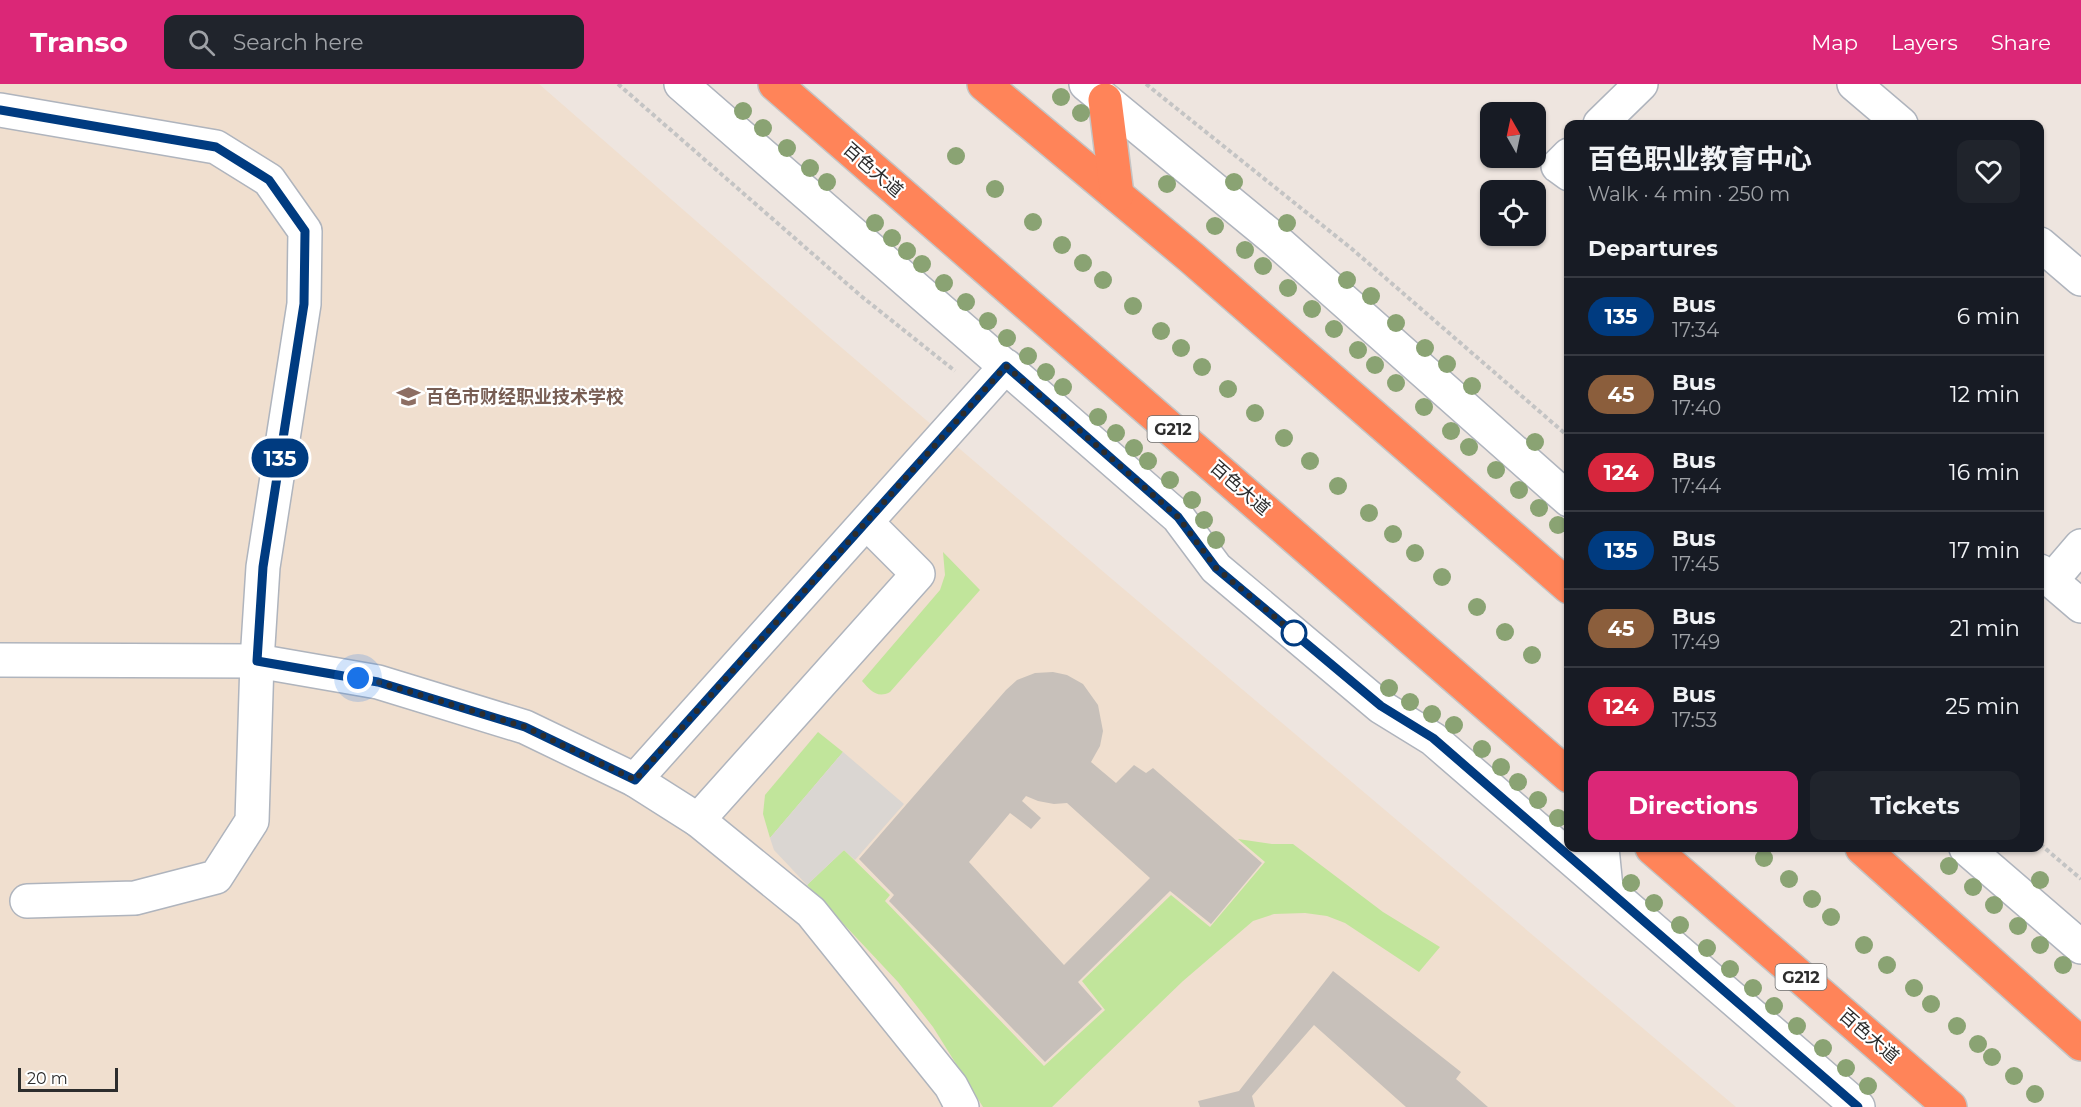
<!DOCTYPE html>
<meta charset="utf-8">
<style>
:root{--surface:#171b24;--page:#20242c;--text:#f1f3f6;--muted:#9ea1a6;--line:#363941;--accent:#db2777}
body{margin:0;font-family:Montserrat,"Noto Sans SC",sans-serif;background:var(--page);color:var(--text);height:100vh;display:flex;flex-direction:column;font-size:22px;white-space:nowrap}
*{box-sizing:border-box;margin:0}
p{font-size:20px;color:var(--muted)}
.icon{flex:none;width:33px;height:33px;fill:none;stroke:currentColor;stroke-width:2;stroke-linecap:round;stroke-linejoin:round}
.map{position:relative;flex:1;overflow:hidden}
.details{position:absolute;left:1564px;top:36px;width:480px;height:732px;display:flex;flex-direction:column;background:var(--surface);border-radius:12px;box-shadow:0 2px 4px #0004}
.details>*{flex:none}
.badge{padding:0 12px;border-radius:20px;font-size:21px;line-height:39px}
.needle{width:39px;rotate:351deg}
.tools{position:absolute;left:1480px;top:18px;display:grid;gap:12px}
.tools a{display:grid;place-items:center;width:66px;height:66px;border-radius:12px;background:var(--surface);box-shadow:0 2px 4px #0004;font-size:30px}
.scale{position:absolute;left:18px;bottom:15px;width:100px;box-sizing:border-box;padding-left:6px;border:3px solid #2d2d2d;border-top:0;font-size:16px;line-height:21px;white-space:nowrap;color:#2d2d2d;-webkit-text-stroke:4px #fff;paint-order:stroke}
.you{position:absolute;width:30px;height:30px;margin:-15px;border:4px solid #fff;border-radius:50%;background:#1a73e8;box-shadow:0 0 0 9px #1a73e833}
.map>.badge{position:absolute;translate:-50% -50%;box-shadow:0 0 0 3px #fff}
h2{padding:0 24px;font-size:22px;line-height:54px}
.round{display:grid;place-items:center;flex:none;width:63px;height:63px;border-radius:12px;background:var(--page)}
.head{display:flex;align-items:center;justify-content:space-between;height:102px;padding:0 24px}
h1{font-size:28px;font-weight:700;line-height:45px}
.action{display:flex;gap:12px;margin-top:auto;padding:12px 24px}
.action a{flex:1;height:69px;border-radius:12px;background:var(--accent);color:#fff;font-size:24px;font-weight:700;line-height:69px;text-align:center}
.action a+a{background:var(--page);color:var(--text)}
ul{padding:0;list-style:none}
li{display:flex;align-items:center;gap:18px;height:78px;padding:0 24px;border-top:2px solid var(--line)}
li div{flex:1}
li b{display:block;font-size:22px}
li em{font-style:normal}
li .badge{min-width:66px;font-weight:700;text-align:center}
header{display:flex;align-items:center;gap:36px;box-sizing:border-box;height:84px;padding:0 30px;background:var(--accent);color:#fff}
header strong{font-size:28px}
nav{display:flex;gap:33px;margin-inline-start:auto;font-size:21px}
.search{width:420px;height:54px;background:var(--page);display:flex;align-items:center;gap:15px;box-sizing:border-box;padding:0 21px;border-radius:12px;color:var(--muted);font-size:22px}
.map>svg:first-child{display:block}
.education{fill:#f0dfcf}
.green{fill:#c1e59b}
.plaza{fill:#dad6d2}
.building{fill:#c7c0ba;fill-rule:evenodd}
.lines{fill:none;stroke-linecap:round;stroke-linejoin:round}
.minor-casing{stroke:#afb4bd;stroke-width:36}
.highway-casing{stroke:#c4c4c4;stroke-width:36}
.path{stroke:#c4c4c4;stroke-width:4;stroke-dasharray:4.5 3;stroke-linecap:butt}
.minor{stroke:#fff;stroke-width:33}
.highway{stroke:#ff8459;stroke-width:33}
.tree{fill:#8aa373}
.line-casing{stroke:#fff;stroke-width:14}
.line{stroke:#003b80;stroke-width:9}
.walk{stroke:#2d2d2d;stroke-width:6;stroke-dasharray:0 10.8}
.stop-dot{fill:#fff;stroke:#003b80;stroke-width:3}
.labels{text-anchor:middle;stroke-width:4.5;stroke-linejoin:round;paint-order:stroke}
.shield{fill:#fff;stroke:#6c6c6c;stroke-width:1.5}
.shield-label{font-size:16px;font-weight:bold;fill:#2d2d2d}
.street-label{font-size:18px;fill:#2d2d2d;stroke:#fff}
.education-label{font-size:18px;font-weight:bold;fill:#785e54;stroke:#fff;text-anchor:start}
</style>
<header>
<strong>Transo</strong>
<div class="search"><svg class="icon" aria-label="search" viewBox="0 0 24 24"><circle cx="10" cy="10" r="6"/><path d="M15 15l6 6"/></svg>Search here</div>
<nav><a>Map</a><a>Layers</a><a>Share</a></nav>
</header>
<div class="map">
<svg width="2081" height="1023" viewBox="0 0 2081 1023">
<rect width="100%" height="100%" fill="#eee5df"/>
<path class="education" d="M0 0H539L828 252 1106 490 1736 1023H0Z"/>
<g class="green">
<path d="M943 468 980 506 890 608C877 615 870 606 862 597L940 506 945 491Z"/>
<path d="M818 648 843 668 770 754 763 730 765 711Z"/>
<path d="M1238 755 1272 760H1293L1383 828 1440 863 1419 888 1345 839 1327 832 1305 829 1274 830 1253 837 1183 897 1052 1023H983L933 943 898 898 807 801 844 766 890 811 885 817 1044 982 1105 926 1082 897 1171 811 1210 843 1265 778Z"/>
</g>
<path class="plaza" d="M843 668 904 720 855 776 844 766 807 801 774 766 770 754Z"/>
<g class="building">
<path d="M1053 588 1067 591 1083 600 1098 621 1103 647 1100 662 1091 678 1116 699 1134 681 1146 689 1153 684 1262 779 1211 840 1170 807 1078 898 1102 925 1045 978 889 817 894 811 859 775 1006 606 1017 596 1035 589ZM1026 712 1038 717 1054 720 1067 719 1150 794 1064 881 969 778 1010 729 1031 745 1041 734 1022 717Z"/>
<path d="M1333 887 1461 988 1456 995 1488 1023H1406L1314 941 1252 1012 1255 1023H1200L1198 1017 1239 1007Z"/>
</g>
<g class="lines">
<defs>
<g id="minor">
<path d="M681 0 1178 433 1216 484 1381 623 1433 655 1858 1023"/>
<path d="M1086 0 1272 153 1569 416"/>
<path d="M1854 0 1901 40"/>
<path d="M0 26 216 63 269 96 305 147 304 220 263 483 257 577 252 737 216 793 135 814 27 817"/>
<path d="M1600 40 1641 0"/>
<path d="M1569 71 1558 82 1569 90"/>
<path d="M2040 160 2081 195"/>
<path d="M2040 487 2081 522"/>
<path d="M2051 497 2081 462"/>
<path d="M0 576 257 577 378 598 525 643 635 696 698 736 811 828 951 1002 962 1023"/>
<path d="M635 696 1006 282"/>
<path d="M698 736 918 490 867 439"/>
<path d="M1602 764 1606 804"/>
<path d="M1966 764 2081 863"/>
</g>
<g id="highway">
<path d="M775 0 1569 692"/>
<path d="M984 0 1192 174 1569 503"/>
<path d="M1105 16 1117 111"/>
<path d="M1652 764 1950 1023"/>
<path d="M1862 764 2081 960"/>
</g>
</defs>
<use href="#minor" class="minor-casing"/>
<use href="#highway" class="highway-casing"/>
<g class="path">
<path d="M618 0 861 212 955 287"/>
<path d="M1146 0 1352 165 1569 353"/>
<path d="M2040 760 2081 795"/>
</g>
<use href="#minor" class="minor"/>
<use href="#highway" class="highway"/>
</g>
<g class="tree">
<circle cx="1061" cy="13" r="9"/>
<circle cx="743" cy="27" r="9"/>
<circle cx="1081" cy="29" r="9"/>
<circle cx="763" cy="44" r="9"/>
<circle cx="787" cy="64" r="9"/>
<circle cx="956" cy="72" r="9"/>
<circle cx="810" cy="84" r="9"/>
<circle cx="827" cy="98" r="9"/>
<circle cx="1234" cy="98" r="9"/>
<circle cx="1167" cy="100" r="9"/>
<circle cx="995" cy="105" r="9"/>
<circle cx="1033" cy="138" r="9"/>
<circle cx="875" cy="139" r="9"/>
<circle cx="1287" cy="139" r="9"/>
<circle cx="1215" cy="142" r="9"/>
<circle cx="892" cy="154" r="9"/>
<circle cx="1062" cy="161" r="9"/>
<circle cx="1245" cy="166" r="9"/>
<circle cx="907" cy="167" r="9"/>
<circle cx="1083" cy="179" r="9"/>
<circle cx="922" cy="180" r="9"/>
<circle cx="1263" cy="182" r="9"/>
<circle cx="1103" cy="196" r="9"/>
<circle cx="1347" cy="196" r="9"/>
<circle cx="944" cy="199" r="9"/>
<circle cx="1288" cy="204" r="9"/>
<circle cx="1371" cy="212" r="9"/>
<circle cx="966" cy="218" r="9"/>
<circle cx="1133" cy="222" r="9"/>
<circle cx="1312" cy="225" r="9"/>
<circle cx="988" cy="237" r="9"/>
<circle cx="1396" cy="239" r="9"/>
<circle cx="1334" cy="245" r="9"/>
<circle cx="1161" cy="247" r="9"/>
<circle cx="1007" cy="254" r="9"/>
<circle cx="1181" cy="264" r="9"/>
<circle cx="1425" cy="264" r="9"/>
<circle cx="1358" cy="266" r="9"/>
<circle cx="1028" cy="272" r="9"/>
<circle cx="1447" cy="280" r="9"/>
<circle cx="1375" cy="281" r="9"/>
<circle cx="1202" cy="283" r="9"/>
<circle cx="1046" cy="288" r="9"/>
<circle cx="1396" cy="299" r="9"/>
<circle cx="1472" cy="302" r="9"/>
<circle cx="1063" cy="303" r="9"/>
<circle cx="1228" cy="305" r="9"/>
<circle cx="1424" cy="323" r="9"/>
<circle cx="1255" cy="329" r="9"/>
<circle cx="1098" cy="333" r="9"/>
<circle cx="1451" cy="347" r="9"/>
<circle cx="1116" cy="349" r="9"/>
<circle cx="1284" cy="354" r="9"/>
<circle cx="1535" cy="358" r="9"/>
<circle cx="1469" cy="363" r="9"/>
<circle cx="1134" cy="364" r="9"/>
<circle cx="1148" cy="377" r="9"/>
<circle cx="1310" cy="377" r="9"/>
<circle cx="1496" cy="386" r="9"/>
<circle cx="1170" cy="396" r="9"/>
<circle cx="1338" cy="402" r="9"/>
<circle cx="1519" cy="406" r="9"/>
<circle cx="1192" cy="416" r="9"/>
<circle cx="1539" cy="424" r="9"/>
<circle cx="1369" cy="429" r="9"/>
<circle cx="1204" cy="436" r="9"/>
<circle cx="1558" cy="441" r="9"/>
<circle cx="1393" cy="450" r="9"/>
<circle cx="1216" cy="456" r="9"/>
<circle cx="1415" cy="469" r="9"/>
<circle cx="1442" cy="493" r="9"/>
<circle cx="1477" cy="523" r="9"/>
<circle cx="1505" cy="548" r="9"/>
<circle cx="1532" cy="571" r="9"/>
<circle cx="1389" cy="604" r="9"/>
<circle cx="1410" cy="618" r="9"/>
<circle cx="1432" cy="630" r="9"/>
<circle cx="1454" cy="641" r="9"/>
<circle cx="1482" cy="665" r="9"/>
<circle cx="1501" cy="683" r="9"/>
<circle cx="1518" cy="698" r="9"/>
<circle cx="1538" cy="716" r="9"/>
<circle cx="1558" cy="734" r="9"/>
<circle cx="1764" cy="774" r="9"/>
<circle cx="1949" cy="782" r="9"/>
<circle cx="1789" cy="795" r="9"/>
<circle cx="2040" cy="796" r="9"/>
<circle cx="1631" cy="799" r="9"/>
<circle cx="1973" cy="803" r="9"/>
<circle cx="1812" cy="815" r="9"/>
<circle cx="1654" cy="819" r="9"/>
<circle cx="1994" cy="821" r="9"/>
<circle cx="1831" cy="833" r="9"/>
<circle cx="1680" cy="841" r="9"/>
<circle cx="2018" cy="842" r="9"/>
<circle cx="1864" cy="861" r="9"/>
<circle cx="2040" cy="861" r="9"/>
<circle cx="1707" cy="864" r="9"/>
<circle cx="1887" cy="881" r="9"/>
<circle cx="2063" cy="881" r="9"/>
<circle cx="1730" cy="885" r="9"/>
<circle cx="1753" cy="904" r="9"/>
<circle cx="1914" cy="904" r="9"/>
<circle cx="1931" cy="920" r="9"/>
<circle cx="1774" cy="922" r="9"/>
<circle cx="1797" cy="942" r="9"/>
<circle cx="1957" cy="942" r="9"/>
<circle cx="1978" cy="960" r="9"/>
<circle cx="1823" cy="964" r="9"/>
<circle cx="1992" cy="973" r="9"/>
<circle cx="1846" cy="984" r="9"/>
<circle cx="2014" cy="992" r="9"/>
<circle cx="1868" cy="1002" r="9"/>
<circle cx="2035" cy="1010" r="9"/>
</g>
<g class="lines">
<defs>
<path id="line" d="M0 26 216 63 269 96 305 147 304 220 263 483 257 577 378 598 525 643 635 696 1006 282 1178 433 1216 484 1381 622 1433 654 1858 1023"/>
</defs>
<use href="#line" class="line-casing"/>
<use href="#line" class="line"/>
<path class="walk" d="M358 594 378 598 525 643 635 696 1006 282 1178 433 1216 484 1294 549"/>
</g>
<defs>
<symbol id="school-bare" viewBox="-9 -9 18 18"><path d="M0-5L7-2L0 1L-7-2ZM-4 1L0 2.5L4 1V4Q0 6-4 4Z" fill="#8d6e63" stroke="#fff" stroke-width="2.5" paint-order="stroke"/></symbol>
</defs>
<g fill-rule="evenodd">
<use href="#school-bare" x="392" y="296" width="33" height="33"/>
</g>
<circle class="stop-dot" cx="1294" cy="549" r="12"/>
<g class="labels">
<g class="shield">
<rect x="1147.5" y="332" width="51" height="26" rx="4.5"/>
<rect x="1775.5" y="880" width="51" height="26" rx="4.5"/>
</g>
<g class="shield-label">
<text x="1173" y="351">G212</text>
<text x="1801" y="899">G212</text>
</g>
<g class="street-label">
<text transform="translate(873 86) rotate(41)" y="6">百色大道</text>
<text transform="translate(1240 404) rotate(41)" y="6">百色大道</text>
<text transform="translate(1869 952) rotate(41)" y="6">百色大道</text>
</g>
<g class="education-label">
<text x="426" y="319">百色市财经职业技术学校</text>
</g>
</g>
</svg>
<div class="tools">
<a><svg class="needle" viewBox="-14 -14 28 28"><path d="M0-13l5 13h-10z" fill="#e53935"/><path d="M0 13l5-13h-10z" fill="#9ea1a6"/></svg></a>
<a><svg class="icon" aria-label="locate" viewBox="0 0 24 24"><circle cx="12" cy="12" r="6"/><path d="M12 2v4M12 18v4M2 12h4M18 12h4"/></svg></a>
</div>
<div class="scale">20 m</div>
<div class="you" style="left:358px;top:594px"></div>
<b class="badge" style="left:280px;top:374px;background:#003b80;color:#fff">135</b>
<section class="details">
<div class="head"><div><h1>百色职业教育中心</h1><p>Walk · 4 min · 250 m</p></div><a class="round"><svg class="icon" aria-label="heart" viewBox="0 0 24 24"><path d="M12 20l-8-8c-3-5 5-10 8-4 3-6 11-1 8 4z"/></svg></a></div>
<h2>Departures</h2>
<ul>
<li><span class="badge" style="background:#003b80;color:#fff">135</span><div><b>Bus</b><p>17:34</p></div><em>6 min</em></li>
<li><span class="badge" style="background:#8b5e3c;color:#fff">45</span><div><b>Bus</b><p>17:40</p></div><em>12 min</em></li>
<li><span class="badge" style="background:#d7263d;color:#fff">124</span><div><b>Bus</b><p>17:44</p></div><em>16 min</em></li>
<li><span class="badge" style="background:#003b80;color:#fff">135</span><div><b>Bus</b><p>17:45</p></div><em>17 min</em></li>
<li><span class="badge" style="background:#8b5e3c;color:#fff">45</span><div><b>Bus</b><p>17:49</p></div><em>21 min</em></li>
<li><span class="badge" style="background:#d7263d;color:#fff">124</span><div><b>Bus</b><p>17:53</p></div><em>25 min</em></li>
</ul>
<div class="action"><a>Directions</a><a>Tickets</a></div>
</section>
</div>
